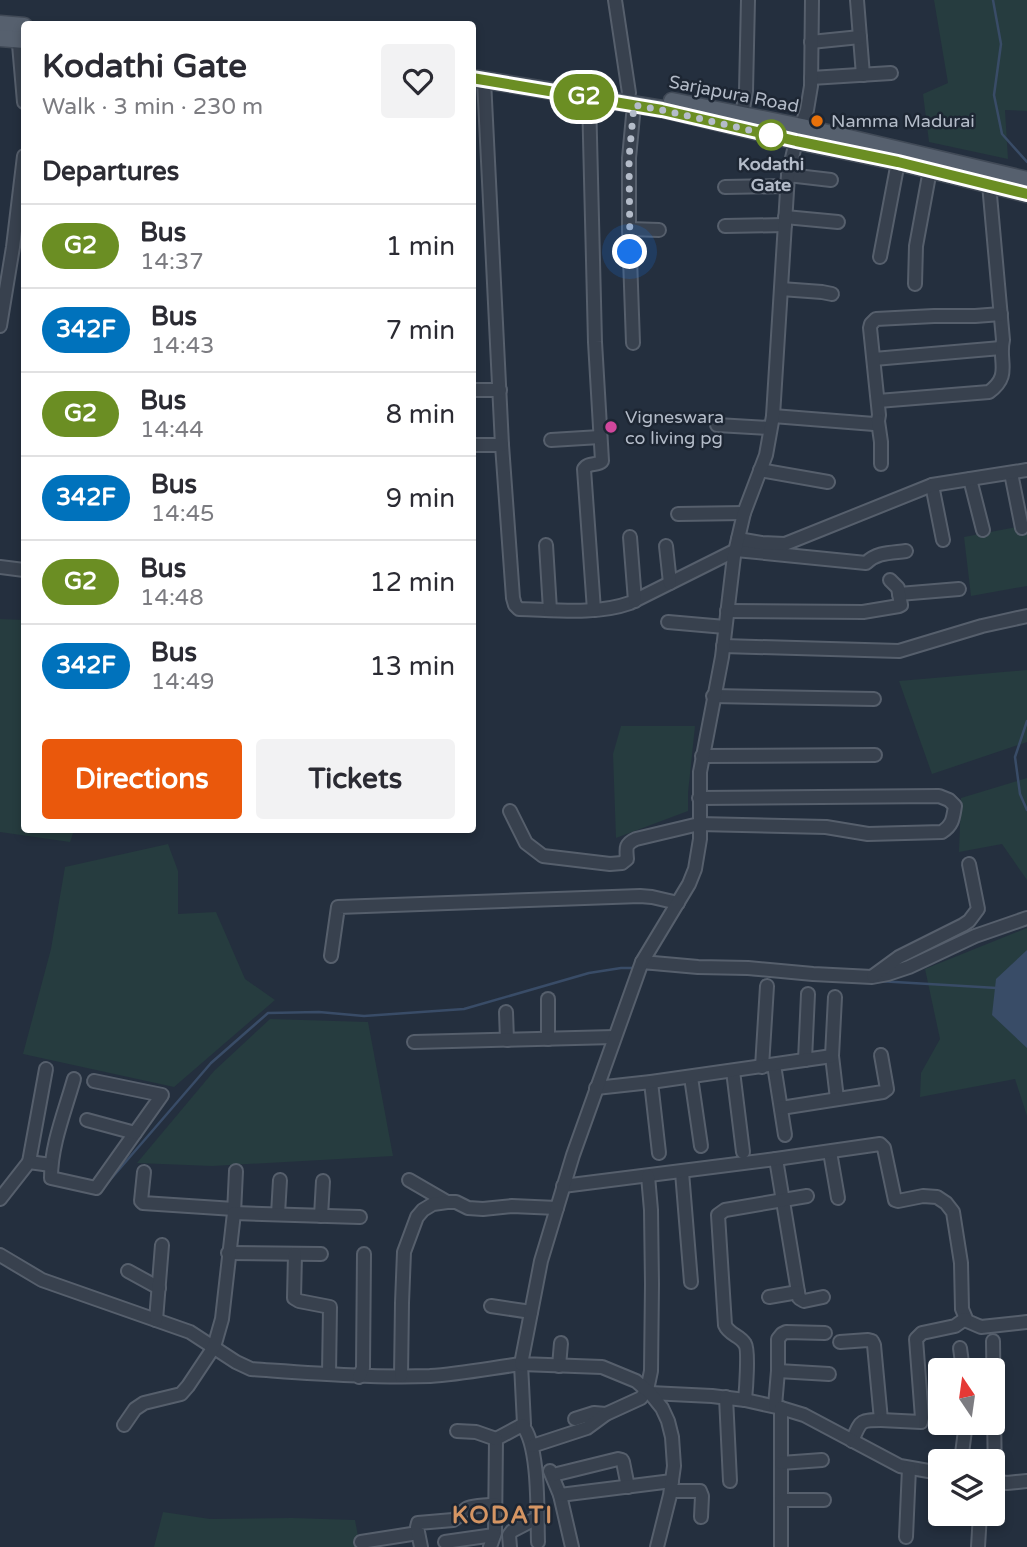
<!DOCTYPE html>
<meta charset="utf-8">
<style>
:root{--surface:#fff;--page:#f2f2f3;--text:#2b2b33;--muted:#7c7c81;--line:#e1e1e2;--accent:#ea580c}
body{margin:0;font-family:"Varela Round",sans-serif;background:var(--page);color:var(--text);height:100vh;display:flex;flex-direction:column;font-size:26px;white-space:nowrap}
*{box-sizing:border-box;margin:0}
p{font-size:23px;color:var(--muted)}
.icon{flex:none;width:38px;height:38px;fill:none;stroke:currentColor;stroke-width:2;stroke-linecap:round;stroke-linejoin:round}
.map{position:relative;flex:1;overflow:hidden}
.sheet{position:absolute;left:21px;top:21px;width:455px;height:812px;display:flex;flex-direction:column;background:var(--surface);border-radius:7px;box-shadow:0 4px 10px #0003}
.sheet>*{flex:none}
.badge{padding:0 14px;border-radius:23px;font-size:24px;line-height:46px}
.needle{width:46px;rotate:347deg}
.fabs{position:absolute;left:928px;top:1358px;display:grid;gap:14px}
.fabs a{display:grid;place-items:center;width:77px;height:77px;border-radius:7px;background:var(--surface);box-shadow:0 4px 10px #0003;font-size:35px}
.you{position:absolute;width:35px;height:35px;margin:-18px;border:5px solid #fff;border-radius:50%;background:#1a73e8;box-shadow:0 0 0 10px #1a73e833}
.map>.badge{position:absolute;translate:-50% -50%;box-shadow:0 0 0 4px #fff}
h2{padding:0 21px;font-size:26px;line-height:63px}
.round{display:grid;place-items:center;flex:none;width:74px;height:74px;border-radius:7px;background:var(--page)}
.headline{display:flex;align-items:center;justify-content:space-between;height:119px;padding:0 21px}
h1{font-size:33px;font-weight:800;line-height:52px}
.action{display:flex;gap:14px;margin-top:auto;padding:14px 21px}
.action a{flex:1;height:80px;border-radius:7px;background:var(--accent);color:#fff;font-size:28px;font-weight:800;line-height:80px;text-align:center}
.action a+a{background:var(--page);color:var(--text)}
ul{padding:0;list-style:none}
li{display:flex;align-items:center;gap:21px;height:84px;padding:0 21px;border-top:2px solid var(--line)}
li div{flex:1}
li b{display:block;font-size:26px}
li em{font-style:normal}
li .badge{min-width:77px;font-weight:700;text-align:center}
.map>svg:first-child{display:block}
.green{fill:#263c3f}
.water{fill:#394c67}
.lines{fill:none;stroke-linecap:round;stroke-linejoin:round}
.stream{stroke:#394c67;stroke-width:2.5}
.minor-casing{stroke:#565f6c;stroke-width:16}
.major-casing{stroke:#414a57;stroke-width:19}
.minor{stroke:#38414e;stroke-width:12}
.major{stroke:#56606e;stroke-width:16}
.line-casing{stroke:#fff;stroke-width:16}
.line{stroke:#6b8e23;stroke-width:10}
.walk{stroke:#b4bcc9;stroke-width:7;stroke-dasharray:0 12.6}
.food-dot{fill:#e8710a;stroke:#1d2633;stroke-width:2.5}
.stop-dot{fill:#fff;stroke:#6b8e23;stroke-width:3.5}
.hotel-dot{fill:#d1479c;stroke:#1d2633;stroke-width:2.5}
.labels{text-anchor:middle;stroke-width:5;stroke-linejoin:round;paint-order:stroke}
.street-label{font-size:18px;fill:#b4bcc9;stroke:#1d2633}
.poi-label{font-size:18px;fill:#b4bcc9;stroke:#1d2633;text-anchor:start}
.stop-label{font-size:18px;font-weight:bold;fill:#b4bcc9;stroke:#1d2633}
.district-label{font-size:24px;font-weight:bold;letter-spacing:2px;fill:#d59563;stroke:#1d2633}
</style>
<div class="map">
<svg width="1027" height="1547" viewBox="0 0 1027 1547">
<rect width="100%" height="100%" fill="#242f3e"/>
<g class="green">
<path d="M934 0H1027V111L1005 110 1008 159 929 142 923 94 948 83Z"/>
<path d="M1027 525V586L971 596 964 537Z"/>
<path d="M0 619 24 620V830H74L70 842 0 832Z"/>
<path d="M1027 670V742L932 774 899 681Z"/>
<path d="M621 726H695L688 793V811L616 838 613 754Z"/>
<path d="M1027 778V880L1002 844 959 852 961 798Z"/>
<path d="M168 844 178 871V914L216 912 245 979 275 1000 174 1087 23 1054 51 949 65 867Z"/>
<path d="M1027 928V1116L1015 1079 920 1097 921 1073 940 1039 925 969Z"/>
<path d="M270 1019 368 1022 393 1156 212 1166 137 1163 214 1071Z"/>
<path d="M163 1512 210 1519 292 1518 355 1520 360 1547H154Z"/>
</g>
<path class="water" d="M1027 950V1048L992 1015 996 979Z"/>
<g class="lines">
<g class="stream">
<path d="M993 0 1001 44 994 95 1002 134 1027 162"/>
<path d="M1027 721 1015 757 1020 794 1027 810"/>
<path d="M644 969 662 970"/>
<path d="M738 974 756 975"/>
<path d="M878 981 997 988"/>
<path d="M103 1188 211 1063 268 1013 319 1012 364 1016 464 1009 589 973 621 968H634"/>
</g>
<defs>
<g id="minor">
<path d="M615 0 629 93"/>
<path d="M857 0 863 75"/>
<path d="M18 33 24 102"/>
<path d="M811 42 860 37"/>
<path d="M811 78 891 73"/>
<path d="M484 80 502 445 513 598 515 605 519 609C556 610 596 615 630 603L736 550 866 563C877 552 891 553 906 551"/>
<path d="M589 97 595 342 602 461C597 466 588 462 584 469L594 610"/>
<path d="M742 115 746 91 748 0"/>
<path d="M788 175 831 180"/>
<path d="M725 187 787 186"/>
<path d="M785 217 838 222"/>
<path d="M725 226 785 225"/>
<path d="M629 229 659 230"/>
<path d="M880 257 898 162"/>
<path d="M915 284 916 246 930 170"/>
<path d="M781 289 822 292 832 294"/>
<path d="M0 326 13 247 24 156"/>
<path d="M633 343 629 229V158L634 105"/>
<path d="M874 359 1001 348"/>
<path d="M472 390H500"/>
<path d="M878 401 989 392C1012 375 998 362 1003 340L989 184"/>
<path d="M773 416 874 424 878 421 879 415 870 328 871 324 876 319 934 316H975L1001 314"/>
<path d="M878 421 881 442V464"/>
<path d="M717 425 770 428"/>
<path d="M551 440 600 437"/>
<path d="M472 445H502"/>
<path d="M760 470 828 482"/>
<path d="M1011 473 1022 528"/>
<path d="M970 479 983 530"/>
<path d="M932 485 943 540"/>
<path d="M678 514 744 513"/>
<path d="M630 537 635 601"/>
<path d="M738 539 761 543 785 544 932 485 1027 470"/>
<path d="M546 545 550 610"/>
<path d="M666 546 670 583"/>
<path d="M0 567 24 570"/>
<path d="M899 594 959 589"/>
<path d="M727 611 863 612 899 606 901 605 898 588 890 580"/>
<path d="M668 622 725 627"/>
<path d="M723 646 899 651 982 626 1027 616"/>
<path d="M713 696 874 699"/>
<path d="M702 756 875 755"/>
<path d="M510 811 526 843 543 856 610 864 622 863 627 859C626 848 625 844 636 839L699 824 826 827 868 834 942 832C953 825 953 818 955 806L949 800 939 796 699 798"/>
<path d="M331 956 338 907 640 896 652 897 678 903"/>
<path d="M642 962 698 967 748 968 813 974 872 977 888 974 909 967 975 936 1027 918"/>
<path d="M873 976 899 957 963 925 969 921 978 909 969 864"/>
<path d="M548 999V1039"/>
<path d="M506 1012 507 1040"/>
<path d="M414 1042 614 1037"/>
<path d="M832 1056 837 1099"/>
<path d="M805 1060 808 994"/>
<path d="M774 1065 785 1135"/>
<path d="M762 1067 767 986"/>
<path d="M733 1071 743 1152"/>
<path d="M691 1077 701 1146"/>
<path d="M74 1079C65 1111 51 1145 51 1178L96 1188 162 1095 94 1081"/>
<path d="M651 1082 659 1153"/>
<path d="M596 1088 651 1082 832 1056 835 997"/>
<path d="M781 1108 883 1092 887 1089 881 1055"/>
<path d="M87 1120 135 1133"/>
<path d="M830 1152 838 1198"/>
<path d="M776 1159 799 1298 804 1301 823 1297"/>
<path d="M29 1162 46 1069"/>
<path d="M144 1172 141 1201 143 1203 234 1209"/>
<path d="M682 1172 691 1282"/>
<path d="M409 1180 447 1202"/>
<path d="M563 1186 776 1159 880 1144 884 1148 895 1200 898 1201 923 1196 937 1197 946 1203 953 1212 961 1263 962 1309 967 1321 981 1327 1027 1322"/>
<path d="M0 1199 29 1162 51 1165"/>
<path d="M234 1213 236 1171"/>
<path d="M278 1214 280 1180"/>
<path d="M321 1216 323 1181"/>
<path d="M228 1253 321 1254"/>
<path d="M295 1254 294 1298 299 1301 330 1307 329 1374"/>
<path d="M0 1255 42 1280 190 1332 236 1362 251 1369C310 1373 370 1378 430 1376 460 1374 491 1368 521 1364L524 1424 496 1439 495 1533 490 1547"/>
<path d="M128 1271 159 1288"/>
<path d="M769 1297 798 1292"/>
<path d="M491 1306 531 1312"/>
<path d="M156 1320 162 1245"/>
<path d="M993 1341 995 1481"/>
<path d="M840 1342 868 1340 872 1341 874 1345 881 1420C859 1420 861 1421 852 1441"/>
<path d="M960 1348 963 1370"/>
<path d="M559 1366 561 1343"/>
<path d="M778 1371 829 1374"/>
<path d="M401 1376 402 1303 404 1252 417 1217 423 1210 433 1204 447 1202H456L468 1208 483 1209 512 1206 557 1208"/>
<path d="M359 1377 363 1368 364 1254"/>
<path d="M650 1393 712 1396 745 1400 781 1408 804 1415 900 1466 940 1473"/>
<path d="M726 1397 730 1481"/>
<path d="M745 1400C746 1390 749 1350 745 1344 740 1335 729 1335 725 1325L718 1215 725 1210 807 1196"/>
<path d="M775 1406 778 1371V1339L782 1334 786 1332 825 1333"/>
<path d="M781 1408V1547"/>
<path d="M575 1419 594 1413 606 1414"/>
<path d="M881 1420 921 1422 922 1418 916 1339 922 1333 955 1326 965 1319"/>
<path d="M124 1425 135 1409 144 1403 181 1394 188 1386 214 1347 222 1319 234 1213 360 1217"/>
<path d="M522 1425C540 1445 537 1515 538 1542"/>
<path d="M457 1431 476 1432 496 1439"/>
<path d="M532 1446 587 1428 606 1414 641 1398 647 1390 651 1371 652 1284 651 1210 648 1176"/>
<path d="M961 1461 966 1423"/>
<path d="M781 1463 822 1460"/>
<path d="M550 1471 560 1495 572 1547"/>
<path d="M553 1475 618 1459 622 1460 623 1462 628 1487"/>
<path d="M992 1481 1007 1483 1027 1481"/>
<path d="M671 1491H700L702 1496 701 1517"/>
<path d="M560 1495 672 1481"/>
<path d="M781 1500H824"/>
<path d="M906 1537 909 1468"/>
<path d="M361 1542 418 1533"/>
<path d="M445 1542 494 1535"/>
<path d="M421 1547 417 1527 418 1523 453 1520C459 1517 462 1511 468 1508 476 1505 486 1506 495 1504"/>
<path d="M510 1547 509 1535 512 1531 537 1518"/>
<path d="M657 1547 670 1495 674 1466 672 1437 668 1421 662 1408 650 1393 636 1381 602 1367 521 1364 541 1261 573 1155 642 962 689 884 695 869 700 839V772L722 657 734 556 744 513 766 455 773 416 788 175 796 141 807 110 811 86 812 0"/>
<path d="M978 1547 980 1514"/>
</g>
<g id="major">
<path d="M0 24 24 26"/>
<path d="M0 38 24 40"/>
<path d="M472 78 662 109 796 141 898 162 1027 194"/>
<path d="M672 101 802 127 1027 180"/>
</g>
</defs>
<use href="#minor" class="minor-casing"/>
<use href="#major" class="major-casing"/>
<use href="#minor" class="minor"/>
<use href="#major" class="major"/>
</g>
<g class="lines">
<defs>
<path id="line" d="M472 78 662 110 796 141 898 162 1027 194"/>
</defs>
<use href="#line" class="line-casing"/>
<use href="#line" class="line"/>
<path class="walk" d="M630 252 629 158 634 105 662 110 771 135"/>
</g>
<circle class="food-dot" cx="817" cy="121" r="7"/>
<circle class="stop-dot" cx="771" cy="135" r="14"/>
<circle class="hotel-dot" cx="611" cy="427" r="7"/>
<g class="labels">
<g class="street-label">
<text transform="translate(734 94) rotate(11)" y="6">Sarjapura Road</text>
</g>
<g class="poi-label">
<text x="831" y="127">Namma Madurai</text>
<text x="625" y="423">Vigneswara<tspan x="625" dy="21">co living pg</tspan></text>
</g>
<g class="stop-label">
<text x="771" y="170">Kodathi<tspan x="771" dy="21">Gate</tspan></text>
</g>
<g class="district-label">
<text x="503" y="1523">KODATI</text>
</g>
</g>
</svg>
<div class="fabs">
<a><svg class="needle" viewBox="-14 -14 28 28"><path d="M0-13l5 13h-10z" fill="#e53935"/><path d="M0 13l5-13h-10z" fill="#7c7c81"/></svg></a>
<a><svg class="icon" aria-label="layers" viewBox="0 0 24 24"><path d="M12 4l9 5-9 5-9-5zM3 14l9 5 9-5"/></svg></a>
</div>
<div class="you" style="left:630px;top:252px"></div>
<b class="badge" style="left:584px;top:97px;background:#6b8e23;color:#fff">G2</b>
<section class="sheet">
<div class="headline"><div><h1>Kodathi Gate</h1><p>Walk · 3 min · 230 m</p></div><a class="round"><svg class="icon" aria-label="heart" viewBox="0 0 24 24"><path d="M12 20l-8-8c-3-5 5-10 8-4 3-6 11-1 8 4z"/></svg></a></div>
<h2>Departures</h2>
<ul>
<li><span class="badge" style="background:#6b8e23;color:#fff">G2</span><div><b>Bus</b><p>14:37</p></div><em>1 min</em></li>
<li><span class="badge" style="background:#0072bc;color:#fff">342F</span><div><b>Bus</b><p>14:43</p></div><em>7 min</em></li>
<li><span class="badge" style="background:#6b8e23;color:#fff">G2</span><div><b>Bus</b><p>14:44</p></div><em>8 min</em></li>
<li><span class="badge" style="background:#0072bc;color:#fff">342F</span><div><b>Bus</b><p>14:45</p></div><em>9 min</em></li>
<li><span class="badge" style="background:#6b8e23;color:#fff">G2</span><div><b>Bus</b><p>14:48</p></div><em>12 min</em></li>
<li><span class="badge" style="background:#0072bc;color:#fff">342F</span><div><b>Bus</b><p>14:49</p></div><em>13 min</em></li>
</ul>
<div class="action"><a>Directions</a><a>Tickets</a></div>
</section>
</div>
